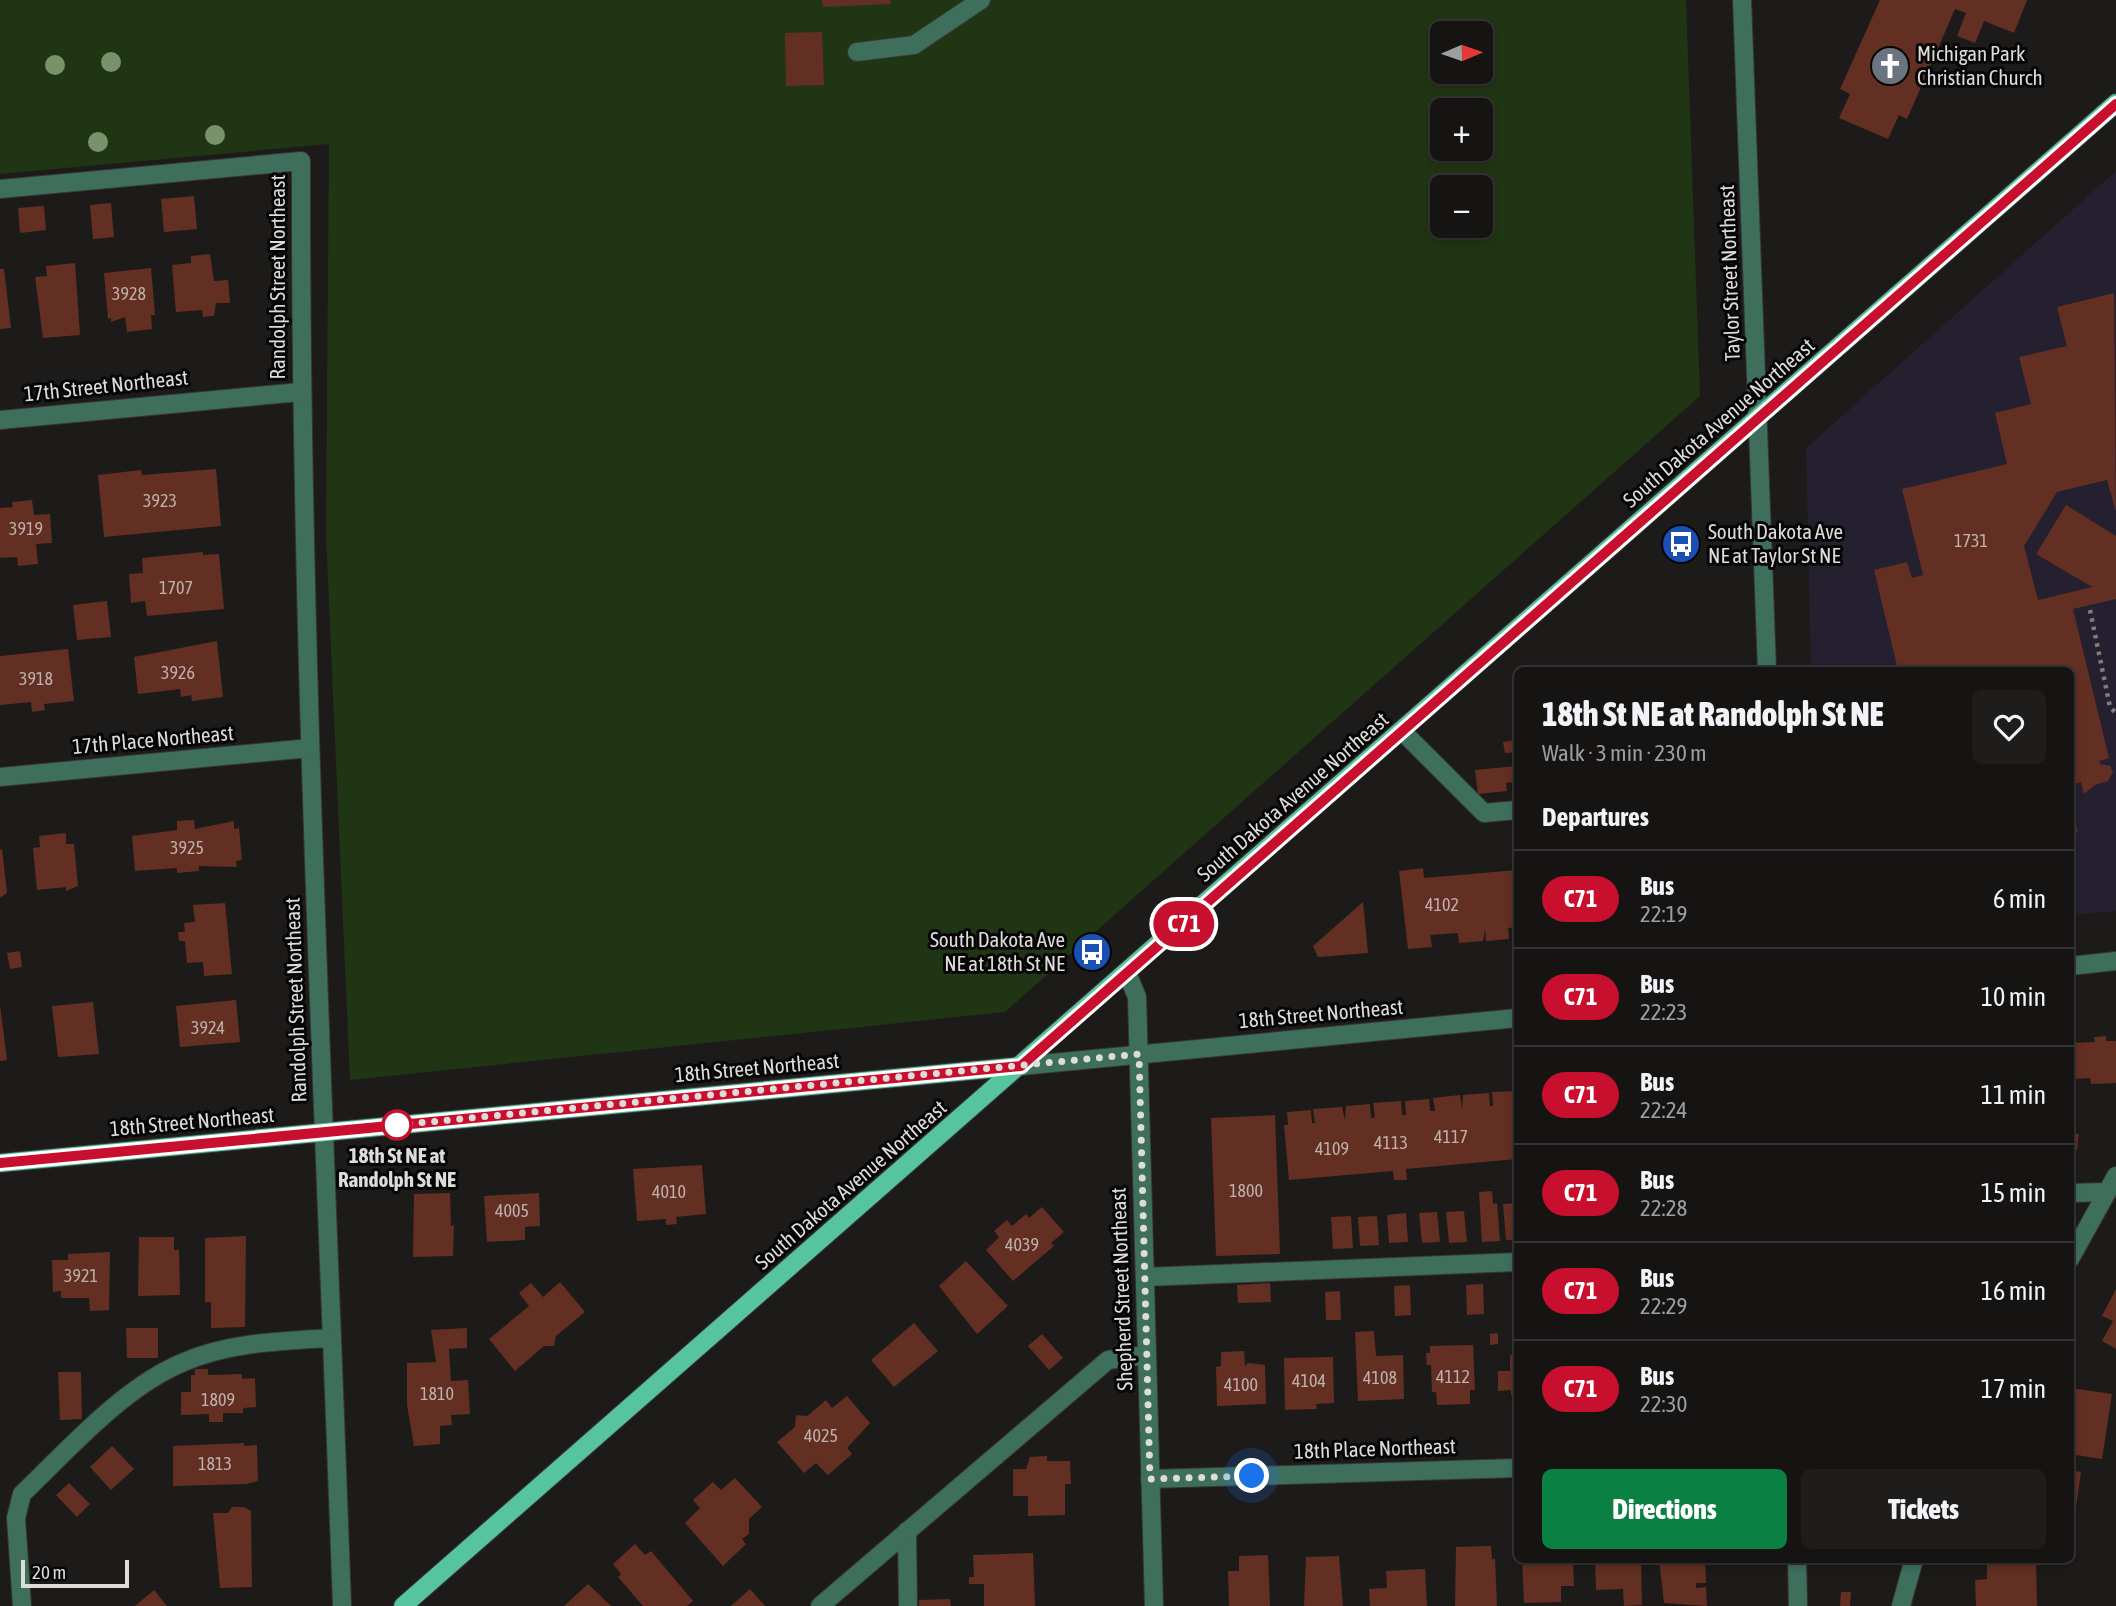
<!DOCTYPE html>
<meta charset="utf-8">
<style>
:root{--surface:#161413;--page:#1f1d1c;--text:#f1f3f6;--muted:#9e9ea0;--line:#353333;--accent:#0b8043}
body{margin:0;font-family:"Asap Condensed",sans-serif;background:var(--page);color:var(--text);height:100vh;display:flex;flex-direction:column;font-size:26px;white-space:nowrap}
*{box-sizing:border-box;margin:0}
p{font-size:23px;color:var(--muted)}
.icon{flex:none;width:38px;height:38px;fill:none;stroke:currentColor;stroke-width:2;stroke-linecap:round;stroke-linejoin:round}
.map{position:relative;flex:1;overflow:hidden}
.panel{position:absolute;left:1514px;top:667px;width:560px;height:896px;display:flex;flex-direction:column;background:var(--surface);border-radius:10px;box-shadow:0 4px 10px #0003,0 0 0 2px var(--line)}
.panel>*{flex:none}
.badge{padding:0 14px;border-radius:23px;font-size:24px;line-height:46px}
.needle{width:46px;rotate:88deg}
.buttons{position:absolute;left:1430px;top:21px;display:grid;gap:14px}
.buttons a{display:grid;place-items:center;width:63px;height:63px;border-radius:10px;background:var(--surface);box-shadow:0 4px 10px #0003,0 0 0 2px var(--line);font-size:35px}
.scale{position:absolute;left:21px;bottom:18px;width:108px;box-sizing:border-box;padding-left:7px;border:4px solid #dddcdb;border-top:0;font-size:19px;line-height:24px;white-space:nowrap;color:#dddcdb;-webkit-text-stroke:5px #070606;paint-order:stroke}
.you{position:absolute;width:35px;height:35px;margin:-18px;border:5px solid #fff;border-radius:50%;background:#1a73e8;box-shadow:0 0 0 10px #1a73e833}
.map>.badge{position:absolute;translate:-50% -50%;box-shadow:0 0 0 4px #fff}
h2{padding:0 28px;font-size:26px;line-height:63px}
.round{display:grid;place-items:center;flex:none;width:74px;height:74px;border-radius:10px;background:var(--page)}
.summary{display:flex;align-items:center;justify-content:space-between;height:119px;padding:0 28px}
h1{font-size:33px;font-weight:800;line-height:52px}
.primary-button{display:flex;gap:14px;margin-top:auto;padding:14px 28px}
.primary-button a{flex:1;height:80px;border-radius:10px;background:var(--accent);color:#fff;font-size:28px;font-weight:800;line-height:80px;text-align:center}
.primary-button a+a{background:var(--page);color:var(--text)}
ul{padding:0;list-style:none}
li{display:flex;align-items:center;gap:21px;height:98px;padding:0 28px;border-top:2px solid var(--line)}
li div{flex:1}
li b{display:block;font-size:26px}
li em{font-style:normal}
li .badge{min-width:77px;font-weight:700;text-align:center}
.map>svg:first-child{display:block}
.medical{fill:#24202f}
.green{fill:#203514;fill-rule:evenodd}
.building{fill:#622f22}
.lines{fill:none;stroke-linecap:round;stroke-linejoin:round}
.minor-casing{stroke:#383634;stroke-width:20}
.major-casing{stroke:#383634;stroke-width:20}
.path{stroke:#7e7d7b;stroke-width:4.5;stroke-dasharray:3.5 5;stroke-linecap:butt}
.minor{stroke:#3e6f5d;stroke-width:18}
.major{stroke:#56c59f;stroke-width:18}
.tree{fill:#78926a}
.line-casing{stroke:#fff;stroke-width:16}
.line{stroke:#c8102e;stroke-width:10}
.walk{stroke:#dddcdb;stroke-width:7;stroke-dasharray:0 12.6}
.stop-dot{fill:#fff;stroke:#c8102e;stroke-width:3.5}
.labels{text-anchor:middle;stroke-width:6;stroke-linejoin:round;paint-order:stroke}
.number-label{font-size:18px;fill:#beb1ad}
.poi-label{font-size:21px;fill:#dddcdb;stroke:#070606;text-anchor:start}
.street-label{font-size:21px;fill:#dddcdb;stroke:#070606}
.stop-label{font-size:21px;font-weight:bold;fill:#dddcdb;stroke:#070606}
</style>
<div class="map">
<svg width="2116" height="1606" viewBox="0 0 2116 1606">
<rect width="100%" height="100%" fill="#1d1b19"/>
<path class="medical" d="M2116 171V911L2070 915V670H1811L1806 448Z"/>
<path class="green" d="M0 0H1686L1700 396 1005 1012 350 1080 326 535 329 144 0 174ZM1442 33H1480V72H1442ZM1442 110H1480V149H1442ZM1442 187H1480V226H1442Z"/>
<g class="building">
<path d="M822 0H890L891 4 823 7Z"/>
<path d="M1880 0H2027L2014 33 1984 21 1975 43 1957 36 1966 13 1955 9 1907 119 1899 115 1888 139 1839 118 1850 94 1840 89Z"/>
<path d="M822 32 824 85 786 86 785 33Z"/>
<path d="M194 196 197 229 164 232 161 199Z"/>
<path d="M111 203 114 237 93 239 90 205Z"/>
<path d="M44 206 46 230 20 233 18 208Z"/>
<path d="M210 254 214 281 228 280 230 303H216L214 316 203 317 202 310 176 312 172 265 191 263V256Z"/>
<path d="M75 263 80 335 43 338 35 277 47 276 46 266Z"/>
<path d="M151 268 155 315H151L152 329 127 332 125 317 111 322V318L108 319 104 273Z"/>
<path d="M0 269H4L11 328 0 329Z"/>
<path d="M2114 293 2116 512 2107 480 2057 492 2024 546 2038 600 2092 587 2036 554 2066 505 2116 536V599L2073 609 2109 758 2099 761 2100 764 2110 766 2113 772 2108 781 2095 785 2084 794 2081 782 2070 785V670H1898L1874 570 1907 562 1912 578 1923 575 1902 489 2007 464 1995 413 2031 404 2019 357 2067 346 2057 307Z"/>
<path d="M216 469 221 526 104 537 98 475 141 470 142 475Z"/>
<path d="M32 500 34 515 50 514 52 543 36 544 38 564 18 566 17 557 0 558V508L13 507 12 502Z"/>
<path d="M203 552V555L219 554 224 609 147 616 145 601 131 603 129 574 143 573 142 558Z"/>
<path d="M107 601 111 637 77 640 73 605Z"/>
<path d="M217 641 223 697 192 701 191 695 181 697 180 689 138 694 134 657Z"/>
<path d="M68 649 74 701 44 704 45 710 32 712 31 702 0 705V656Z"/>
<path d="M1515 740 1517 752 1505 753 1503 742Z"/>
<path d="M1517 766V782L1506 783 1507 791 1478 794 1475 770Z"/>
<path d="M2070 806 2078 832 2070 834Z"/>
<path d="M194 820 195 829 234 821V829L239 828 242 860 236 861 237 867 199 866V871L177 873V868L135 871 132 836 177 830V821Z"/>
<path d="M66 833V844H74L78 886 66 891V887L37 890 33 848 40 847 39 836Z"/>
<path d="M2 849 7 893 0 898V850Z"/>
<path d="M1423 868 1424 878 1517 870V927L1508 928 1509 939 1486 941 1485 930 1483 941 1459 943 1458 933 1430 935 1432 947 1408 949 1399 871Z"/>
<path d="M1363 902 1368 953 1318 957 1313 946Z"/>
<path d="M225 903 232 974 204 976 203 962 187 963 185 941H179L178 932H185L184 923 195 922 193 905Z"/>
<path d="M20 951 22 967 10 969 7 953Z"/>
<path d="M236 1000 240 1042 180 1047 176 1006Z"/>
<path d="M93 1002 99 1054 58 1057 52 1006Z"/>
<path d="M0 1005 7 1060 0 1061Z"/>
<path d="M2106 1036V1041H2116V1083L2091 1084 2090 1078 2072 1079 2070 1043 2095 1042 2094 1037Z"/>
<path d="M1517 1091V1159L1406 1169 1407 1180H1394L1393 1171 1289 1180 1284 1125H1288L1287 1112 1311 1110 1312 1123H1315L1313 1109 1342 1107 1345 1120 1346 1106 1370 1104 1371 1118H1375L1373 1103 1401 1101 1402 1115H1406L1405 1101 1429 1099 1430 1111H1435L1433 1098 1460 1095 1462 1109 1463 1095 1489 1093 1490 1106H1493L1492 1092Z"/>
<path d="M1275 1115 1280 1254 1216 1256 1211 1118Z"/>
<path d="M2070 1133 2079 1134 2077 1150H2070Z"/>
<path d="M702 1165 706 1214 676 1217 677 1224 666 1225V1219L637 1221 633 1169Z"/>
<path d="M1492 1191 1493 1204 1497 1203 1500 1241 1482 1242 1479 1192Z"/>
<path d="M450 1193 451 1226 454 1225 453 1256 413 1257 414 1194Z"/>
<path d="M539 1193 540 1226 525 1227V1240L487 1242 484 1196Z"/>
<path d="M1517 1203V1240H1506L1503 1204Z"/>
<path d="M1042 1207 1064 1232 1051 1243 1054 1246 1013 1281 986 1250 999 1237 994 1231 1007 1220 1012 1226 1026 1214 1029 1218Z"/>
<path d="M1464 1211 1467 1242 1449 1243 1446 1212Z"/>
<path d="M1437 1212 1440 1242 1422 1243 1419 1213Z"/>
<path d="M1406 1213 1408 1242 1389 1243 1387 1215Z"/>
<path d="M1351 1216 1353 1248 1333 1249 1331 1217Z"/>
<path d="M1377 1216 1379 1245 1360 1246 1358 1217Z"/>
<path d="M246 1236 245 1327 211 1328V1302H205V1238Z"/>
<path d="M139 1237H174V1250H179L180 1295 138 1296Z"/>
<path d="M110 1252 109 1310 90 1311 89 1298H61V1291L53 1292 52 1260H68V1254Z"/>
<path d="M966 1261 1008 1306 977 1334 939 1286Z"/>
<path d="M560 1282 585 1312 556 1336 554 1346H544L515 1371 489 1339 529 1306 519 1293 531 1283 543 1297Z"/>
<path d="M1270 1283 1271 1302 1238 1303 1237 1285Z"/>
<path d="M1483 1284 1484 1314 1467 1315 1466 1285Z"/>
<path d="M1410 1285 1411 1315 1395 1316 1394 1286Z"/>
<path d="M2116 1289V1349L2102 1341 2113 1321 2102 1316Z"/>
<path d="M1340 1291 1341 1320H1326L1325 1292Z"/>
<path d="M914 1323 938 1351 894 1387 871 1360Z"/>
<path d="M126 1328H158V1358H127Z"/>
<path d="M467 1328V1348L449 1349 451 1381 468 1380 470 1414 451 1415 452 1425 440 1426V1444L414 1446 407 1405V1363L436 1362 431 1330Z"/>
<path d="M1374 1331 1376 1356 1403 1355 1404 1399 1358 1401 1355 1332Z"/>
<path d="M1498 1333V1344L1490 1345V1334Z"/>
<path d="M1042 1334 1063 1358 1049 1370 1028 1346Z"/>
<path d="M1473 1345 1475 1390H1470V1404L1437 1405 1436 1392H1432L1431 1365H1427L1426 1353H1430V1346Z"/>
<path d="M1244 1351 1245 1366 1248 1363 1265 1365 1266 1404 1217 1406 1216 1367 1221 1366V1352Z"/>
<path d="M1517 1354V1395H1511V1390L1498 1391V1371H1510V1355Z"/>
<path d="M1333 1357 1334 1403 1316 1404 1317 1409 1285 1410 1284 1358Z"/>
<path d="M195 1369H208V1375L242 1374V1379L255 1378 256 1407 243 1408V1413H223V1422H209V1414L181 1415V1392H191V1375H195Z"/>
<path d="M58 1372H81L82 1419 60 1420Z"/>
<path d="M2070 1388 2112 1394 2102 1459 2070 1454Z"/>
<path d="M847 1396 870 1423 847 1448 852 1454 828 1475 816 1463 804 1473 777 1442 795 1427 796 1415 807 1416 826 1400 832 1408Z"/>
<path d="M244 1443V1446L257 1445 258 1481 246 1484 173 1486V1446Z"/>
<path d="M112 1446 134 1469 111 1490 90 1467Z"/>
<path d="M1047 1456V1461H1070L1071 1484H1065V1515L1028 1516V1496H1013V1469H1026L1030 1457Z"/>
<path d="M2070 1470 2081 1472 2072 1535H2070Z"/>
<path d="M735 1478 762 1507 749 1519V1534L742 1539 746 1544 723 1566 685 1523 700 1508 693 1500 713 1482 721 1490Z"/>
<path d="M69 1483 90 1504 77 1517 56 1495Z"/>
<path d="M232 1507H244L251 1511 252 1587 220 1588 213 1513H228Z"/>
<path d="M635 1544 645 1555 651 1551 693 1601 687 1606H643L618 1577 621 1574 613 1564Z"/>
<path d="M1491 1546 1492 1559H1495L1497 1606H1455L1456 1547Z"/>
<path d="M1033 1553 1035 1606H984V1584H969V1577H974L973 1555Z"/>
<path d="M1268 1555 1270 1606H1229L1228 1571H1239V1556Z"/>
<path d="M1339 1556 1343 1606H1304L1306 1557Z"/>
<path d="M1522 1559H1573L1574 1586H1561V1602L1524 1603Z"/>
<path d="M1595 1559H1641L1642 1605 1624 1606 1623 1589 1596 1590Z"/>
<path d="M1659 1559H1705L1706 1583H1696V1588L1706 1587 1707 1606 1664 1603Z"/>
<path d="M1987 1559H2036L2037 1606H1976L1975 1580 1987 1579Z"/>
<path d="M1425 1569 1427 1606H1370L1369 1589 1387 1588 1386 1571Z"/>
<path d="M588 1584 611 1606H564Z"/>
<path d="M750 1589 765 1606H731Z"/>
<path d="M154 1590 167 1606H135Z"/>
<path d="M1841 1592H1851L1850 1606H1840Z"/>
<path d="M950 1599 951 1606H919V1600Z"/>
</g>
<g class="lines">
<defs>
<g id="minor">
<path d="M1742 0 1767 670"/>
<path d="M857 52 914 45 981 0"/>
<path d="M0 189 301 161C300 643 325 1124 342 1606"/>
<path d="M0 420 300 392"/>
<path d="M1402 731 1484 813 1517 810"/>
<path d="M0 777 310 748"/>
<path d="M2070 966 2116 961"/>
<path d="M1127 973 1137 997 1154 1606"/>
<path d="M1021 1066 1517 1018"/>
<path d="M2070 1193 2107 1192"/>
<path d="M2070 1259 2116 1176"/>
<path d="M1145 1277 1517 1262"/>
<path d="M1150 1479 1517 1468"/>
<path d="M907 1531 908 1606"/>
<path d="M1797 1559 1798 1606"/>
<path d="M22 1606 16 1518 22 1494C69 1449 123 1387 184 1362 230 1342 283 1341 332 1338"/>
<path d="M820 1606 1108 1360 1147 1355"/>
<path d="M1901 1606 1914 1559"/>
</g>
<g id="major">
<path d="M0 1163 1021 1066"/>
<path d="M403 1606 2116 103"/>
</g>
</defs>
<use href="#minor" class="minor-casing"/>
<use href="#major" class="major-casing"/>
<path class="path" d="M2090 610 2110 707 2116 713"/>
<use href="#minor" class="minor"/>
<use href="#major" class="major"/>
</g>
<g class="tree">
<circle cx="111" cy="62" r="10"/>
<circle cx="55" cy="65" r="10"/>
<circle cx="215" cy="135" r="10"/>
<circle cx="98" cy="142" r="10"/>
</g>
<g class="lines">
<defs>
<path id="line" d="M0 1163 1021 1066 2116 104"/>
</defs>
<use href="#line" class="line-casing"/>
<use href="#line" class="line"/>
<path class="walk" d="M397 1125 1139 1054 1150 1479 1252 1476"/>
</g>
<defs>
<symbol id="church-disc" viewBox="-11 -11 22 22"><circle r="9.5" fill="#6b7280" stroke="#070606"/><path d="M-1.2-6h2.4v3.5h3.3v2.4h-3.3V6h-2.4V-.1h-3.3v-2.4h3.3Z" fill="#fff"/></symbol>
<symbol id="bus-disc" viewBox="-11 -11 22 22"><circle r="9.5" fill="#1a4fb4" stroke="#070606"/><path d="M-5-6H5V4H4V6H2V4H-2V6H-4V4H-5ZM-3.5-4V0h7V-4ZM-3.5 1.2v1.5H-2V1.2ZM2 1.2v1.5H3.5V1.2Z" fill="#fff"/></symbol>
</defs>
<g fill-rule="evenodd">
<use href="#church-disc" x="1868" y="44" width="44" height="44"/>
<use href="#bus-disc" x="1659" y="522" width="44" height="44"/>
<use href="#bus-disc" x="1070" y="930" width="44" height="44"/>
</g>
<circle class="stop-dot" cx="397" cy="1125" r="14"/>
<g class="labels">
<g class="number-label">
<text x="129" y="300">3928</text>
<text x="160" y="507">3923</text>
<text x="26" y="535">3919</text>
<text x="1971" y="547">1731</text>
<text x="176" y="594">1707</text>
<text x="178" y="679">3926</text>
<text x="36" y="685">3918</text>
<text x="187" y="854">3925</text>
<text x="1442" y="911">4102</text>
<text x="208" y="1034">3924</text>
<text x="1451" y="1143">4117</text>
<text x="1391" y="1149">4113</text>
<text x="1332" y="1155">4109</text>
<text x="1246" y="1197">1800</text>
<text x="669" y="1198">4010</text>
<text x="512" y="1217">4005</text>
<text x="1022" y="1251">4039</text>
<text x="81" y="1282">3921</text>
<text x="1453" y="1383">4112</text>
<text x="1380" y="1384">4108</text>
<text x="1309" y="1387">4104</text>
<text x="1241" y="1391">4100</text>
<text x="437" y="1400">1810</text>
<text x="218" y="1406">1809</text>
<text x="821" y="1442">4025</text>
<text x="215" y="1470">1813</text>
</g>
<g class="poi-label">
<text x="1917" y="61">Michigan Park<tspan x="1917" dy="24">Christian Church</tspan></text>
<text x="1708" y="539">South Dakota Ave<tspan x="1708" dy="24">NE at Taylor St NE</tspan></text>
<text x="1065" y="947" text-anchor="end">South Dakota Ave<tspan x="1065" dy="24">NE at 18th St NE</tspan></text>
</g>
<g class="street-label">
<text transform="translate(1730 273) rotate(-92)" y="7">Taylor Street Northeast</text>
<text transform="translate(278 277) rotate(-90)" y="7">Randolph Street Northeast</text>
<text transform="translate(106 386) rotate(-6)" y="7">17th Street Northeast</text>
<text transform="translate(1719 423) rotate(-41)" y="7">South Dakota Avenue Northeast</text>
<text transform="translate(153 740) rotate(-5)" y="7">17th Place Northeast</text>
<text transform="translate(1293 797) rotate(-41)" y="7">South Dakota Avenue Northeast</text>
<text transform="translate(296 1000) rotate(-92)" y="7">Randolph Street Northeast</text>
<text transform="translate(1321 1014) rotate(-5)" y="7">18th Street Northeast</text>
<text transform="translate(757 1068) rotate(-5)" y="7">18th Street Northeast</text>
<text transform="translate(192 1122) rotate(-5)" y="7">18th Street Northeast</text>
<text transform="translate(851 1185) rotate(-41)" y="7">South Dakota Avenue Northeast</text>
<text transform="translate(1122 1289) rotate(-92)" y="7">Shepherd Street Northeast</text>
<text transform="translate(1375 1449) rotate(-2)" y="7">18th Place Northeast</text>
</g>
<g class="stop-label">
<text x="397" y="1163">18th St NE at<tspan x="397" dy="24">Randolph St NE</tspan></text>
</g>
</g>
</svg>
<div class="buttons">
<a><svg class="needle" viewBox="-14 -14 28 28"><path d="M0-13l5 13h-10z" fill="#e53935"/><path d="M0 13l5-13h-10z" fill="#9e9ea0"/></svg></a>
<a>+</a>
<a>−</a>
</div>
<div class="scale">20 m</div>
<div class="you" style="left:1252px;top:1476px"></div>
<b class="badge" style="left:1184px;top:924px;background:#c8102e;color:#fff">C71</b>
<section class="panel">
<div class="summary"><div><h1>18th St NE at Randolph St NE</h1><p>Walk · 3 min · 230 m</p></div><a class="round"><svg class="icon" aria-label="heart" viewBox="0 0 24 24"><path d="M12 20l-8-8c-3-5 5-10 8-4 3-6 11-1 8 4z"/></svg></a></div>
<h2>Departures</h2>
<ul>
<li><span class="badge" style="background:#c8102e;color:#fff">C71</span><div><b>Bus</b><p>22:19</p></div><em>6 min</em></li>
<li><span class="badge" style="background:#c8102e;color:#fff">C71</span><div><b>Bus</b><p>22:23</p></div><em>10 min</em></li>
<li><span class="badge" style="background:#c8102e;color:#fff">C71</span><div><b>Bus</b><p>22:24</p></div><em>11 min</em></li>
<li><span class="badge" style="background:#c8102e;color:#fff">C71</span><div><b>Bus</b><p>22:28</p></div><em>15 min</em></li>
<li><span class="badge" style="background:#c8102e;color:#fff">C71</span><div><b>Bus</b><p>22:29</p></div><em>16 min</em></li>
<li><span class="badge" style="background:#c8102e;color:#fff">C71</span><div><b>Bus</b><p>22:30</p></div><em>17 min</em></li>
</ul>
<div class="primary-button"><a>Directions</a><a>Tickets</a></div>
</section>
</div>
